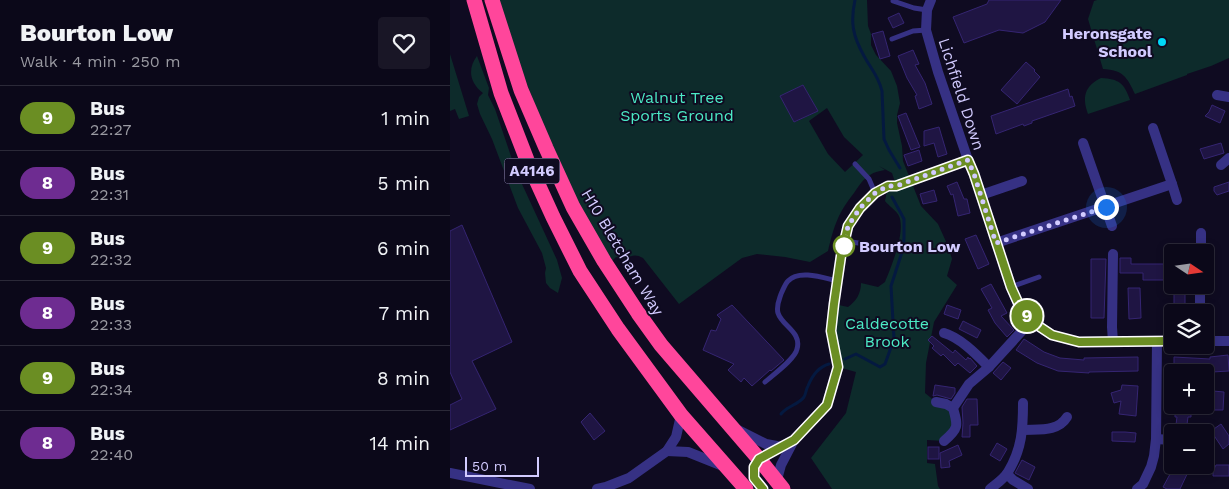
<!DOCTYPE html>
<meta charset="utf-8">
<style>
:root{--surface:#0b0819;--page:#191626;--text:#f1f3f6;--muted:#9a9aa2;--line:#2b2938}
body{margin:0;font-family:"Work Sans",sans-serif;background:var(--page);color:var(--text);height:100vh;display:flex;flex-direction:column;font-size:19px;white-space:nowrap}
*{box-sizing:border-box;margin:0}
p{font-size:16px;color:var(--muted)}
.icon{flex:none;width:28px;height:28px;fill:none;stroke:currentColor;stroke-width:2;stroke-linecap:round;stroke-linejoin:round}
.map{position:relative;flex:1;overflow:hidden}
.drawer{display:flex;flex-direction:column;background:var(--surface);width:450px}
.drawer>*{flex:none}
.badge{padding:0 10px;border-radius:16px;font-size:18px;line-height:32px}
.needle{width:32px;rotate:103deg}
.buttons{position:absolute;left:714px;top:244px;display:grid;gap:10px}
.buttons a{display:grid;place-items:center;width:50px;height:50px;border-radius:5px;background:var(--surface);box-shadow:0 2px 8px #0003,0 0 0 1px var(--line);font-size:25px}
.scale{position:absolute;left:15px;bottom:12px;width:74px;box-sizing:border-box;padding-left:5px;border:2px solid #d2cbff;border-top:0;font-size:14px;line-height:18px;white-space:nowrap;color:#d2cbff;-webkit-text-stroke:4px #0f0b21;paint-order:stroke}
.you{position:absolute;width:25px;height:25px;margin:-12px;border:4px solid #fff;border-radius:50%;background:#1a73e8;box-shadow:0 0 0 8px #1a73e833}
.map>.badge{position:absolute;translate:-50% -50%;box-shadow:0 0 0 2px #fff}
.round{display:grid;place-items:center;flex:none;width:52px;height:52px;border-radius:5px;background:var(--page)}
.summary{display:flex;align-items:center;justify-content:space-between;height:85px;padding:0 20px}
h1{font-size:24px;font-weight:800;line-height:38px}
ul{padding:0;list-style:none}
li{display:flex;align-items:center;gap:15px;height:65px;padding:0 20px;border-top:1px solid var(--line)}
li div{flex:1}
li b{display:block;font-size:19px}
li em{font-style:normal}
li .badge{min-width:55px;font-weight:700;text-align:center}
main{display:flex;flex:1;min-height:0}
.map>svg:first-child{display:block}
.green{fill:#0d2b2b;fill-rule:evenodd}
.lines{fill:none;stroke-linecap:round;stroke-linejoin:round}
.stream{stroke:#041940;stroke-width:3}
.building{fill:#1f1543;stroke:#352572}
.lane{stroke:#363184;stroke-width:5}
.street{stroke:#363184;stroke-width:10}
.highway{stroke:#ff469b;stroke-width:15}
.line-casing{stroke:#fff;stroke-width:11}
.line{stroke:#6b8e23;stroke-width:8}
.walk{stroke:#d2cbff;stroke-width:5;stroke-dasharray:0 9}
.poi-dot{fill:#00d8f6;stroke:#0f0b21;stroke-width:2}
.stop-dot{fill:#fff;stroke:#6b8e23;stroke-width:2.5}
.labels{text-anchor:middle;stroke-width:4;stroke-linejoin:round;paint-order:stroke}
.shield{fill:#0f0b21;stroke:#9891bc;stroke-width:1}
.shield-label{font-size:15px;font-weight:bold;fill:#d2cbff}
.poi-label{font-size:16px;font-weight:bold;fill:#d2cbff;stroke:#0f0b21;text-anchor:end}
.street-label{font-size:16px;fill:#d2cbff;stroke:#0f0b21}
.park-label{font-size:16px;fill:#4ceac5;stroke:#0f0b21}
.stop-label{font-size:16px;font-weight:bold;fill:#d2cbff;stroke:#0f0b21;text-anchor:start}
</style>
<main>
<section class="drawer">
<div class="summary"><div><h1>Bourton Low</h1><p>Walk · 4 min · 250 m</p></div><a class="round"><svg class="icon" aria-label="heart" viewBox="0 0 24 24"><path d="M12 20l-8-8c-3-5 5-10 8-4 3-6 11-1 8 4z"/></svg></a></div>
<ul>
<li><span class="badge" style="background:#6b8e23;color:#fff">9</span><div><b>Bus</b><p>22:27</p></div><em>1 min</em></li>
<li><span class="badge" style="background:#6e2c91;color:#fff">8</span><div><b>Bus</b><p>22:31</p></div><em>5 min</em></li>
<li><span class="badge" style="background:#6b8e23;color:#fff">9</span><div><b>Bus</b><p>22:32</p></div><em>6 min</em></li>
<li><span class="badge" style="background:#6e2c91;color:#fff">8</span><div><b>Bus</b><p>22:33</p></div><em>7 min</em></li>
<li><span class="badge" style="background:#6b8e23;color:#fff">9</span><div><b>Bus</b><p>22:34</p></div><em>8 min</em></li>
<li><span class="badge" style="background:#6e2c91;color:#fff">8</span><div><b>Bus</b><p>22:40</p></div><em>14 min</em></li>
</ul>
</section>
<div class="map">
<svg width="779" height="489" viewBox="0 0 779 489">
<rect width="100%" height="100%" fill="#0f0b21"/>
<g class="green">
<path d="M49 0H417L418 26 421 34V45L426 55 441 71 447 86 450 103 447 115V123L452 146 453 161 471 206 488 224 498 246 502 259 497 276 507 285 484 322 476 363 475 393 486 402 496 404 507 423 494 441 477 440V463L485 464 488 486 490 489H382L361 458 396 413 406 372 388 367 384 304 398 307C406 301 411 294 411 283L428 287 435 282C441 267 456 232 449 216 447 211 439 206 435 201L438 186 446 185 442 173 429 166 435 170C430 171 424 172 420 175 413 179 408 187 404 193 388 213 384 226 378 251L360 262 335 257 307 254 292 258 229 304 193 258C186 254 182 255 175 259L166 257 162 261 133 213 107 161 66 56ZM353 85 368 111 345 122 331 96ZM377 108 394 137 413 155 395 172 378 154 359 121Z"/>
<path d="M647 0H779V58L761 66 737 74V75L685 94C677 77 673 70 653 69L638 19 644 1Z"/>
<path d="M0 54 19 116 9 119 5 109 0 111Z"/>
<path d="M27 56 39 88 38 95 45 109 66 171 107 260 112 278 108 293 100 288 96 283 95 273 96 268 92 253 68 208 42 139 30 114 27 104 29 97 33 93C20 83 17 69 27 56Z"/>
<path d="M651 78C669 79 674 83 680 100L638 114C632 98 634 86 651 78Z"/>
</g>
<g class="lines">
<g class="stream">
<path d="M405 0C400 23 403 36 414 56 421 69 428 75 432 91L434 139 439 150 450 168"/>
<path d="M395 359 406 354 430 367 435 364 444 339 441 286 453 249 454 238V219L442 197"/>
<path d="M331 414C337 406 348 405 354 397 356 394 356 389 358 386 362 376 368 367 379 364"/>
</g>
</g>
<g class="building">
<path d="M539 0H611L595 22 573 33 549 30 514 43 503 17 537 4Z"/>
<path d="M449 13 454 23 443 28 438 18Z"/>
<path d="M433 31 440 56 430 59 422 34Z"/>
<path d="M463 50 469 64 465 65 475 83 482 104 469 109 465 96 467 95 457 78 448 56Z"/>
<path d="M576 62 585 70 584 71 590 77 567 104 551 90Z"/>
<path d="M353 85 368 111 344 122 330 96Z"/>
<path d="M618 89 620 97 622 96 625 106 582 121V123L574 126 573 124 546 134 541 116Z"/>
<path d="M762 105 775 111 770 123 755 116 759 112Z"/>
<path d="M456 113 470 147 461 150 448 116Z"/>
<path d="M489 127 497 154 488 157 484 143 474 146V131Z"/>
<path d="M771 143 774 153 754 159 750 149Z"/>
<path d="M469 150 472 161 458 166 454 155Z"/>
<path d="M507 182 514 199H517L520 213 508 216 503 194 501 195 497 186Z"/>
<path d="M779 182V191L767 195 764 191V187Z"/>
<path d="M484 190 487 201 473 204 470 194Z"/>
<path d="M12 225 62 342 22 361 46 409 0 430V405L12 399 0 372V231Z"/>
<path d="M526 235 539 264 528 269 515 239Z"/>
<path d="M670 258H681V264H718V280H693V273H670Z"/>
<path d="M641 259H656L654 318H641Z"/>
<path d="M541 284 557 313 551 316 564 330 557 337 545 323 538 310 542 308 531 289Z"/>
<path d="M678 288H690L691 318 679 319Z"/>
<rect x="724" y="289" width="11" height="23"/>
<path d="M282 305 334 360 321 371 320 370 302 386 294 378 291 382 278 370 284 364 253 350 261 330 266 331 271 319 267 315Z"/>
<path d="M497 305 511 310 508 319 494 314Z"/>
<path d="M513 321 531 330 527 338 509 329Z"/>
<path d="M482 336 503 353 505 350 516 360 518 357 519 359 520 358 527 366 520 373 508 363 505 366 493 354 491 356 482 348 484 346 478 340Z"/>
<path d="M574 339 594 352 610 358 634 360V358L688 357V371L639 372V373L608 371 587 363 566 350Z"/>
<path d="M778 355 779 371 762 372H724V357L760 359V357Z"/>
<path d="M553 362 561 368 551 380 543 373Z"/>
<path d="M485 385 505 388V393L501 399 487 395 483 396Z"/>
<path d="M672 385 688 386 686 416 669 414 671 401 664 403 661 393 671 390Z"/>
<path d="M763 391 774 392 773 410H762Z"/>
<path d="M517 399H527L528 425H520V437H512L513 423 512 407Z"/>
<path d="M741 408V417H738L736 432H725L727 417H725V409Z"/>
<path d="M140 413 155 431 144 440 131 422Z"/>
<path d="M771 424 779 436V444L773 449 761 431Z"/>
<path d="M662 432H675L686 433 685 442 662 441Z"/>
<path d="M547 443 557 449 550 461 540 455Z"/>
<path d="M508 445 512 455 499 461 500 467 491 468 490 453Z"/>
<rect x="478" y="447" width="11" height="12"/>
<path d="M572 460 585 467 579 480 565 473Z"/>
<path d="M725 465H728L739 470 730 489H717L713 487Z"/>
<path d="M766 465H779V476H763V471Z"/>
</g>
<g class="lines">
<g class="lane">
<path d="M443 1 464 8 477 10"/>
<path d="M442 39 463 31 476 30"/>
<path d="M405 164 419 179 425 193"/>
<path d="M395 241 441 248"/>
<path d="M561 287 589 277"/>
<path d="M315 382C324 374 345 359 347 349 352 332 332 326 328 313 326 306 329 300 331 294 333 290 335 284 338 281 349 269 374 278 387 281"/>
<path d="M313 489 304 479V467L309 459 329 448"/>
</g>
<g class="street">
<path d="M481 0 477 10 476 30 488 72 518 160 524 174 561 287 569 307 581 321 602 335 629 342 722 341"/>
<path d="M767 95 779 97"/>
<path d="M633 143 662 226"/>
<path d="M771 165 779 158"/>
<path d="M722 184 727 200"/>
<path d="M531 195 572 181"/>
<path d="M546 243 722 184 703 128"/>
<path d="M751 252V233"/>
<path d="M663 254 662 327 663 342"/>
<path d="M750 312V285"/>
<path d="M494 333C511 338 527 355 539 367"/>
<path d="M755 341H779"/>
<path d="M486 402 496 404 503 408"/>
<path d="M286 429 316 444 332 447 344 440"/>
<path d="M573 430C589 429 608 432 617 417"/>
<path d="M706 439 722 440"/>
<path d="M494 441C509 428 508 426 503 408L519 384 539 367 581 321"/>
<path d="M755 442 759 465"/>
<path d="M217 451 238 452 273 466"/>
<path d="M0 473 80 489"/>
<path d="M557 474 563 480 578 489"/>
<path d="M328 484V476L331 465 344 440 377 405 388 367 381 331 384 304 391 256 398 226 410 208 425 193 438 186H446L518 160"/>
<path d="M147 489 156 487 179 478 217 451 226 437 231 415"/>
<path d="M540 489C546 484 554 479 558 472 572 449 573 429 573 403"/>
<path d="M687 489 693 484 701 467 704 456 706 439 707 341"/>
</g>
<g class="highway">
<path d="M24 0 51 93 77 160 103 217 130 271 168 329 231 415 296 489"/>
<path d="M42 0 71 90 96 148 123 207 154 261 188 313 211 345 309 459 333 489"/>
</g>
</g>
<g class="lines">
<defs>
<path id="line" d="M313 489 304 478V467L309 459 344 440 377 405 388 367 381 331 384 304 391 256 398 226 410 208 425 193 438 186H446L518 160 524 174 561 287 570 307 581 321 602 335 629 342 722 341"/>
</defs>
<use href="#line" class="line-casing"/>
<use href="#line" class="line"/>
<path class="walk" d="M394 246 398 226 410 208 425 193 438 186H446L518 160 524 174 546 243 656 207"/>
</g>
<circle class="poi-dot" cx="712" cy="42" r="5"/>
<circle class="stop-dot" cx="394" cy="246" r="10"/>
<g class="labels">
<rect class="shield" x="54.5" y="158.5" width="55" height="25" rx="4"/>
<g class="shield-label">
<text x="82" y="176">A4146</text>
</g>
<g class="poi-label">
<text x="702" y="39">Heronsgate<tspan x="702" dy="18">School</tspan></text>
</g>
<g class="street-label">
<text transform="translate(512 94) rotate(72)" y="6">Lichfield Down</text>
<text transform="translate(173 252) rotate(59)" y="6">H10 Bletcham Way</text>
</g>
<g class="park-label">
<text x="227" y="103">Walnut Tree<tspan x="227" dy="18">Sports Ground</tspan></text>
<text x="437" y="329">Caldecotte<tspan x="437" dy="18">Brook</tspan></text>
</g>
<g class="stop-label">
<text x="409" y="252">Bourton Low</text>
</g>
</g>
</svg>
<div class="buttons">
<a><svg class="needle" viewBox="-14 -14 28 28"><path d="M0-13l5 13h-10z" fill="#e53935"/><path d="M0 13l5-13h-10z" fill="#9a9aa2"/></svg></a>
<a><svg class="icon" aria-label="layers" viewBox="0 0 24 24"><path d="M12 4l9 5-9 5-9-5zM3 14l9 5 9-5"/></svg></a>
<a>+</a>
<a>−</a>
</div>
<div class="scale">50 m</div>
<div class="you" style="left:656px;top:207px"></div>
<b class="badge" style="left:577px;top:316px;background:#6b8e23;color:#fff">9</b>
</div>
</main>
